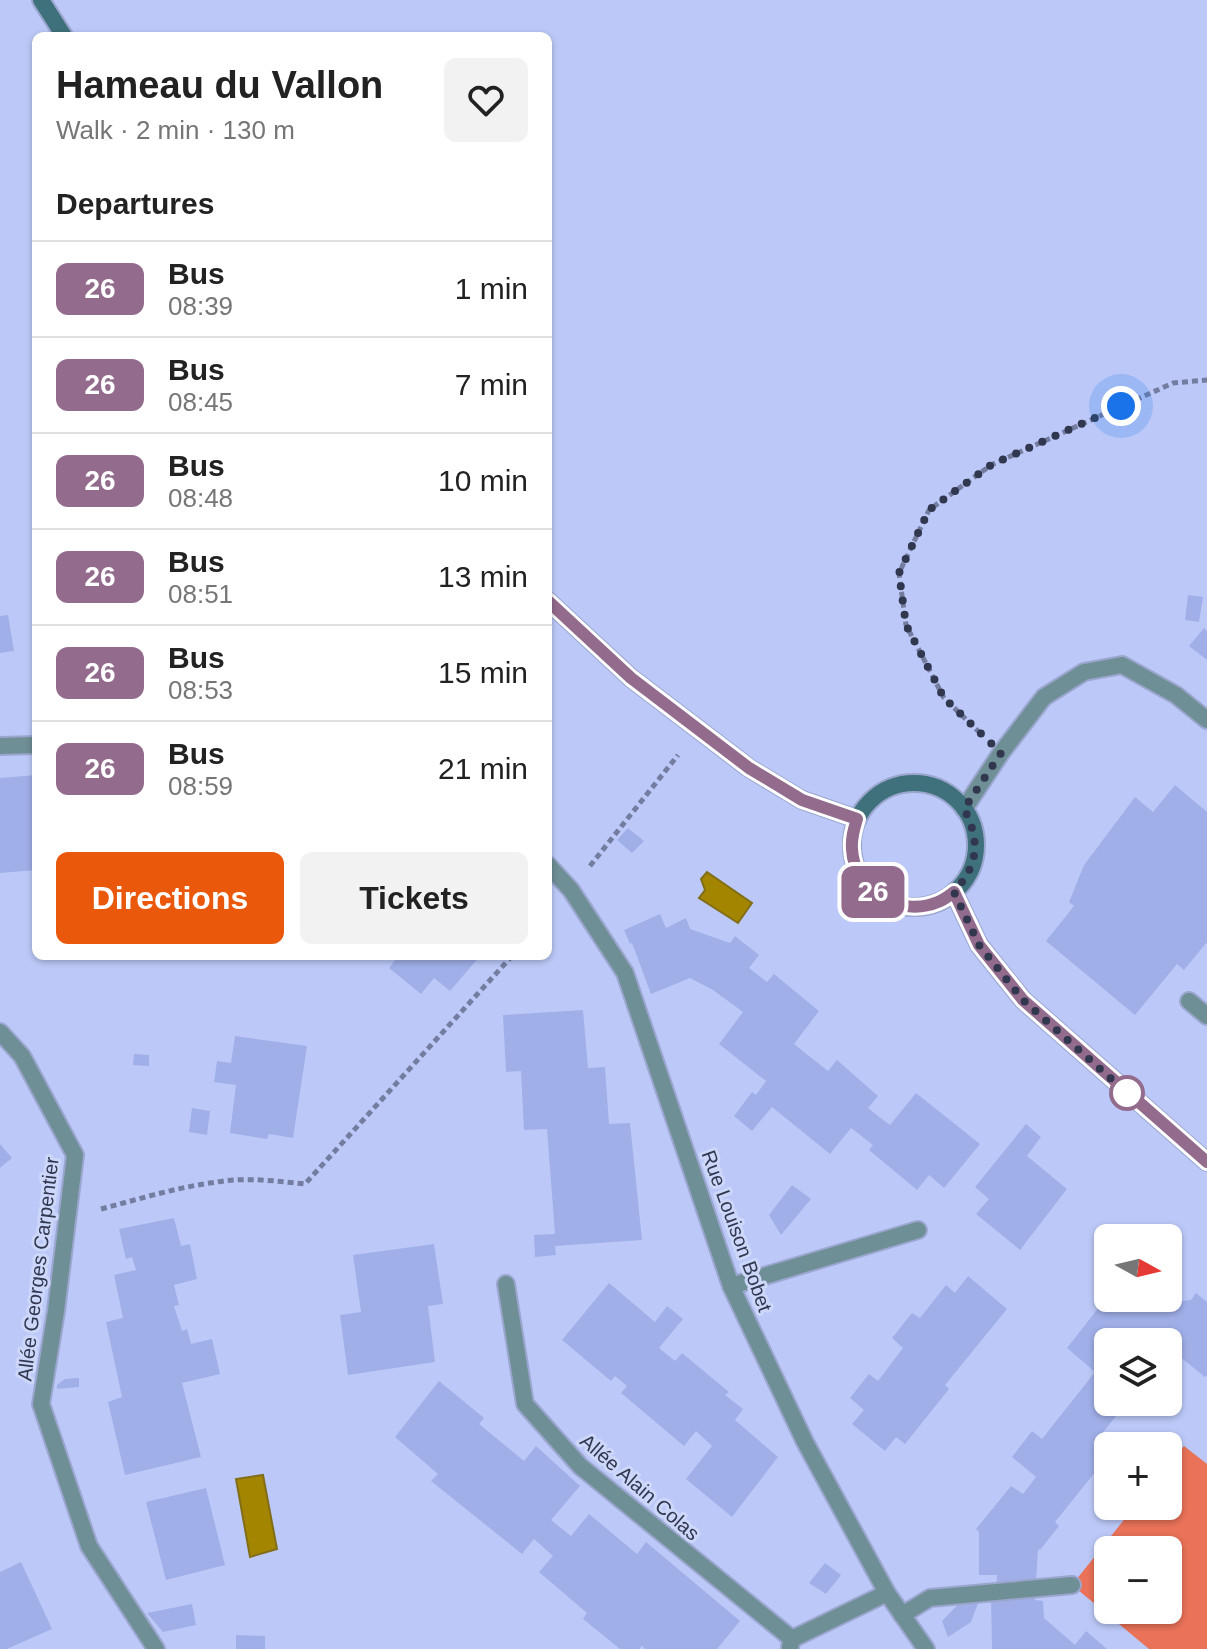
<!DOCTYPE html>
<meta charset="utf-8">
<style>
:root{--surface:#fff;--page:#f2f2f2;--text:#222;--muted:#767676;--line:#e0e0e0;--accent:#ea580c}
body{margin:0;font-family:Helvetica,sans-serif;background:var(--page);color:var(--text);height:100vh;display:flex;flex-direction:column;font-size:30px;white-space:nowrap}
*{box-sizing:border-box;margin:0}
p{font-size:26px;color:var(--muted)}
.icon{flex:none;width:44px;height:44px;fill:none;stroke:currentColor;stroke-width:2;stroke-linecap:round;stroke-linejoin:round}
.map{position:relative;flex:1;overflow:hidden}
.details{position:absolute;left:32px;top:32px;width:520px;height:928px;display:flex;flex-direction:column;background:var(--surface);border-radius:12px;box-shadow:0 2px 6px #0004}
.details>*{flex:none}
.badge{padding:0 16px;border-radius:12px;font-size:28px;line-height:52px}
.needle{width:52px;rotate:98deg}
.controls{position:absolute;left:1094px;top:1224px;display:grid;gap:16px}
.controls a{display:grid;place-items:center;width:88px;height:88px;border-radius:12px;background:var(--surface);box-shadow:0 2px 6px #0004;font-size:40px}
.you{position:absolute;width:40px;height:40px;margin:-20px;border:6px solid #fff;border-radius:50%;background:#1a73e8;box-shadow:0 0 0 12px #1a73e833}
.map>.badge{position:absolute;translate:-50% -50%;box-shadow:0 0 0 4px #fff}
h2{padding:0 24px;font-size:30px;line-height:72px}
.round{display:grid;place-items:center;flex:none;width:84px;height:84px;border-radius:12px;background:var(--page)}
.summary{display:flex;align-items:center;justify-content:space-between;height:136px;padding:0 24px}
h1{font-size:38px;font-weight:700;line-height:60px}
.primary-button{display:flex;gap:16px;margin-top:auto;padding:16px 24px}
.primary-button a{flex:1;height:92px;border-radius:12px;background:var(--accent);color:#fff;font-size:32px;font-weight:700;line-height:92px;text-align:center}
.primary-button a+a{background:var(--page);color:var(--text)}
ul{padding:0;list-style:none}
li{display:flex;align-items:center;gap:24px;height:96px;padding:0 24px;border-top:2px solid var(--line)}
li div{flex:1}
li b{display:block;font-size:30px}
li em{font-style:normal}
li .badge{min-width:88px;font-weight:700;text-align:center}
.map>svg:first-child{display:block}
.green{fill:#e97259;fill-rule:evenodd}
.water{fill:#a38500;stroke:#816e17;stroke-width:2}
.building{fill:#a0afe8}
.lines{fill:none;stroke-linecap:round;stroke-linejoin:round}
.service-casing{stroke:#9ba6cf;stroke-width:20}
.pedestrian-casing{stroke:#9ba6cf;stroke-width:20}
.minor-casing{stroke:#9ba6cf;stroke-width:20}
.secondary-casing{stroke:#9ba6cf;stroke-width:20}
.path{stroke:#747da0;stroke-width:5;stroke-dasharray:6 4;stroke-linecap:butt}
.service{stroke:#6f8f96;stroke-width:16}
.pedestrian{stroke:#6f8f96;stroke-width:16}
.minor{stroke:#6f8f96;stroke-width:16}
.secondary{stroke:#3f717c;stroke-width:16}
.line-casing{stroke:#fff;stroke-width:18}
.line{stroke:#936b8d;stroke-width:12}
.walk{stroke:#31374e;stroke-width:8;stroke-dasharray:0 14.4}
.stop-dot{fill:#fff;stroke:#936b8d;stroke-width:4}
.labels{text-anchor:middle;stroke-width:6;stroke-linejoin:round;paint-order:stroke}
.street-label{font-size:20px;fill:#31374e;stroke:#cdd7fa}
</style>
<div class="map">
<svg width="1207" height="1649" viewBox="0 0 1207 1649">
<rect width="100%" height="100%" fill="#bcc9f8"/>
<path class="green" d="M1184 1446 1207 1464V1649H1149L1072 1585 1135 1506H1168V1466ZM1108 1550H1168V1610H1108Z"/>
<g class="water">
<path d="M707 872 752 903 738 923 699 898 705 890 701 879Z"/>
<path d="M263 1475 277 1549 250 1557 236 1479Z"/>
</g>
<g class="building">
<path d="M1188 595 1203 597 1199 622 1185 620Z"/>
<path d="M8 615 14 651 0 653V616Z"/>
<path d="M1204 628 1207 631V660L1189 646Z"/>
<path d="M36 775V870L0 873V778Z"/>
<path d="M1175 785 1207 812V942L1184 970 1177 964 1135 1015 1046 941 1074 906 1069 902 1084 865 1135 797 1153 812Z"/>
<path d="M628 828 644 841 632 853 617 840Z"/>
<path d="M660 914 666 928 686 918 690 929 730 943 735 936 759 955 749 968 767 982 774 974 819 1011 794 1044 828 1071 837 1060 878 1096 868 1108 878 1116 890 1125 916 1093 980 1144 944 1188 929 1175 917 1190 869 1150 873 1145 851 1128 830 1154 772 1107 752 1131 734 1116 752 1092 756 1095 766 1081 719 1044 743 1012 713 990 690 978 651 994 632 943 630 944 624 930Z"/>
<path d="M398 956H480L450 991 434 978 421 994 389 968Z"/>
<path d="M583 1010 588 1068 605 1067 609 1124 630 1123 642 1240 555 1246 556 1255 535 1257 534 1235 555 1234 547 1129 524 1130 521 1071 506 1072 503 1015Z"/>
<path d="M235 1036 307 1046 293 1138 269 1134 267 1139 230 1133 236 1085 214 1082 217 1061 231 1063Z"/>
<path d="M134 1054 149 1055V1066L133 1065Z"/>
<path d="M192 1108 210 1111 207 1135 189 1132Z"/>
<path d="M1026 1124 1041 1137 1027 1156 1067 1189 1020 1250 976 1214 989 1199 975 1187Z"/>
<path d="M0 1144 12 1158 0 1168Z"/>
<path d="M792 1185 811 1199 781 1235 769 1215Z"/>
<path d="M174 1218 181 1246 190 1244 197 1279 174 1285 179 1305 174 1306 182 1331 187 1329 191 1344 212 1339 220 1374 182 1383 201 1457 125 1475 108 1402 122 1397 106 1322 123 1318 114 1275 136 1270 132 1257 126 1259 119 1229Z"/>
<path d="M434 1244 443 1304 428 1306 435 1362 348 1375 340 1315 361 1312 353 1255Z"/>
<path d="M968 1276 1007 1309 945 1385 949 1389 905 1444 896 1437 885 1451 852 1424 864 1410 850 1398 869 1374 878 1381 903 1348 892 1338 912 1313 920 1318 946 1285 955 1293Z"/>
<path d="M609 1283 655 1322 667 1306 683 1319 659 1348 675 1361 682 1353 729 1392 725 1395 743 1409 735 1420 778 1457 732 1517 686 1479 712 1446 696 1431 684 1446 621 1393 627 1386 615 1376 611 1381 562 1340Z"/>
<path d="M1196 1293 1207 1302V1375L1205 1377 1174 1352 1168 1353V1342H1108V1402H1127L1101 1435 1113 1446H1108V1456L1055 1522 1059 1526 1040 1550 1038 1549 1035 1600 1043 1601 1044 1618 1075 1645 1086 1631 1107 1649H992L991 1597 996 1598 997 1575H979V1532L976 1529 1011 1486 1023 1494 1036 1477 1012 1457 1032 1431 1042 1439 1095 1372 1067 1348 1103 1302 1112 1309 1191 1300Z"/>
<path d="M79 1378V1387L57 1389V1385L65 1379Z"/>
<path d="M439 1381 484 1418 479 1424 524 1461 536 1446 580 1486 551 1520 571 1536 589 1514 637 1554 646 1542 740 1621 717 1649H645L642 1646 639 1649H620L583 1619 587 1613 539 1572 553 1556 534 1539 522 1554 431 1481 438 1474 395 1437Z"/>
<path d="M206 1488 225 1565 166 1580 146 1502Z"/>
<path d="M21 1562 52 1629 7 1649H0V1572Z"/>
<path d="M825 1563 841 1575 826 1594 809 1583Z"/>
<path d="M966 1596 980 1598 971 1622 948 1637 942 1621Z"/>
<path d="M192 1604 196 1625 163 1632 147 1613Z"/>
<path d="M236 1635 265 1636V1649H236Z"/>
</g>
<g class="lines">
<defs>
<g id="service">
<path d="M1189 1001 1207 1016"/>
<path d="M731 1286 918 1230"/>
</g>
<path id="pedestrian" d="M902 1615 930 1598 1072 1585"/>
<g id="minor">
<path d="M0 746 36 745"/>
<path d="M964 809 1001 753 1044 697 1084 672 1122 665 1176 695 1207 720"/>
<path d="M548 865 571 890 625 973 731 1286 805 1442 887 1593 926 1649"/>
<path d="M0 1032 22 1056 75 1155 56 1311 41 1404 89 1546 156 1649"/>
<path d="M506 1284 525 1404 580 1466 792 1639"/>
<path d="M790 1647 792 1639 887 1593"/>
</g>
<g id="secondary">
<path d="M41 0 64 36"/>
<path d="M548 601 631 678 749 768 802 800 857 819"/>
<circle cx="914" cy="845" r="62"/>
<path d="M954 892 979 945 1023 1000 1207 1162"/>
</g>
</defs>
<use href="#service" class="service-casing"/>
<use href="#pedestrian" class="pedestrian-casing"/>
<use href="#minor" class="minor-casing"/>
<use href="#secondary" class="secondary-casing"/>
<g class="path">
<path d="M980 733 944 698 906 625 899 573 929 510 991 465 1173 383 1207 380"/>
<path d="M590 866 678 755"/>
<path d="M101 1209C139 1199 178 1187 217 1182 247 1177 276 1181 305 1184L512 956"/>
</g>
<use href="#service" class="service"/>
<use href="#pedestrian" class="pedestrian"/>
<use href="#minor" class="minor"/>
<use href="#secondary" class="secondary"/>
</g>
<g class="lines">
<defs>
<path id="line" d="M548 601 631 678 749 768 802 800 857 819C854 829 851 838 852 849 854 891 900 918 938 902 943 900 949 896 954 892L979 945 1023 1000 1207 1162"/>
</defs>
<use href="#line" class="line-casing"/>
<use href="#line" class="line"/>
<path class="walk" d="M1121 406 991 465 929 510 899 573 906 625 944 698 1001 753 964 809C981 842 978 865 954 892L979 945 1023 1000 1127 1093"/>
</g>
<circle class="stop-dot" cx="1127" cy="1093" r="16"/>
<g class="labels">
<g class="street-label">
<text transform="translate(737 1231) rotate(70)" y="7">Rue Louison Bobet</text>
<text transform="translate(38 1269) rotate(-83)" y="7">Allée Georges Carpentier</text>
<text transform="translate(640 1487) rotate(41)" y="7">Allée Alain Colas</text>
</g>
</g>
</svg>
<div class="controls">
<a><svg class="needle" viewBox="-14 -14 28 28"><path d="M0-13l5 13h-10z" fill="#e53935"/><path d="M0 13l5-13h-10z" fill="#767676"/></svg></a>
<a><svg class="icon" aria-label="layers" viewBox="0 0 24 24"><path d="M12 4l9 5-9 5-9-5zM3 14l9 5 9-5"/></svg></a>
<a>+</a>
<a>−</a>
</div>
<div class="you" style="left:1121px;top:406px"></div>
<b class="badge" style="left:873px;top:892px;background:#936b8d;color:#fff">26</b>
<section class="details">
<div class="summary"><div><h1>Hameau du Vallon</h1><p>Walk · 2 min · 130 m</p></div><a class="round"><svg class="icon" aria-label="heart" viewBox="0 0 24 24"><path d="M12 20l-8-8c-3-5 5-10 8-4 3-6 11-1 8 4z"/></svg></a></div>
<h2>Departures</h2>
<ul>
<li><span class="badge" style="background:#936b8d;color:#fff">26</span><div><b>Bus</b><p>08:39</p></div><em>1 min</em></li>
<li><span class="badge" style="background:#936b8d;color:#fff">26</span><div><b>Bus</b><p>08:45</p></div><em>7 min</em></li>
<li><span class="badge" style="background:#936b8d;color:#fff">26</span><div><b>Bus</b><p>08:48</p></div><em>10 min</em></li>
<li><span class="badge" style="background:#936b8d;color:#fff">26</span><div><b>Bus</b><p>08:51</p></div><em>13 min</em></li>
<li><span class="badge" style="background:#936b8d;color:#fff">26</span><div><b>Bus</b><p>08:53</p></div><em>15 min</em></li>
<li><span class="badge" style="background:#936b8d;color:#fff">26</span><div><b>Bus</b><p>08:59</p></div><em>21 min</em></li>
</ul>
<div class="primary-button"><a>Directions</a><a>Tickets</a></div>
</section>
</div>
